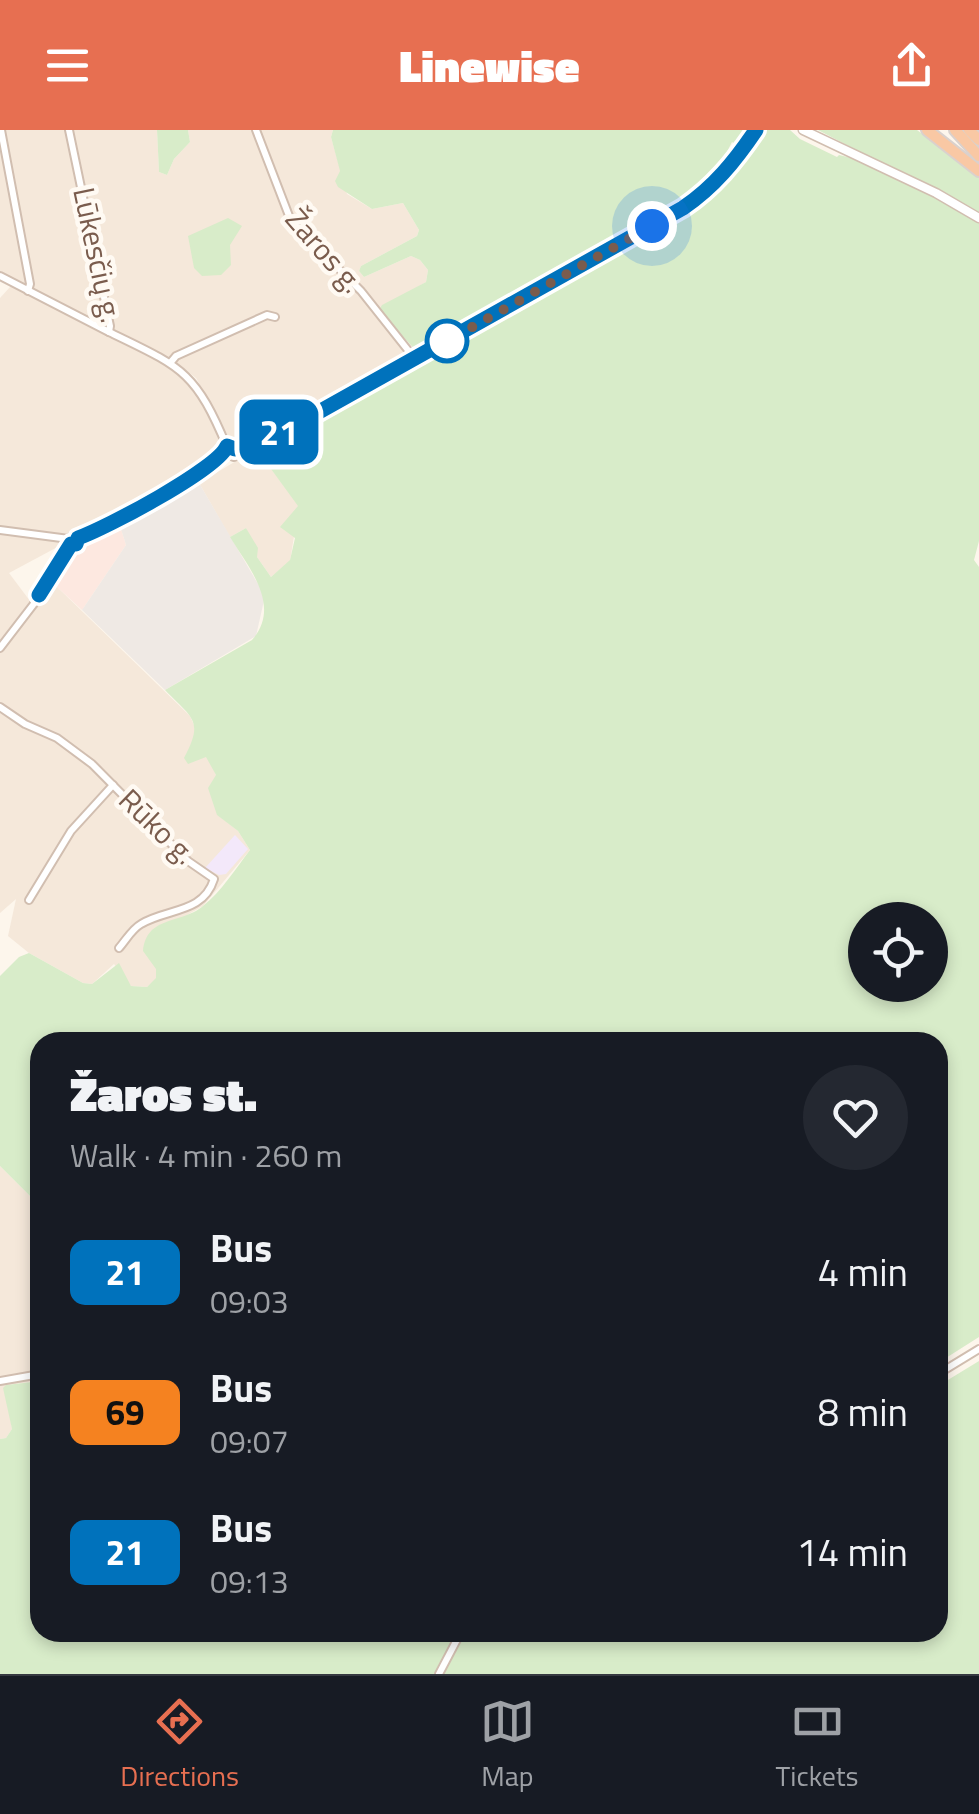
<!DOCTYPE html>
<meta charset="utf-8">
<style>
:root{--surface:#171b24;--page:#242831;--text:#f1f3f6;--muted:#9ea1a6;--line:#363941;--accent:#e76f51}
body{margin:0;font-family:"Titillium Web",sans-serif;background:var(--page);color:var(--text);height:100vh;display:flex;flex-direction:column;font-size:38px;white-space:nowrap}
*{box-sizing:border-box;margin:0}
p{font-size:32px;color:var(--muted)}
.icon{flex:none;width:55px;height:55px;fill:none;stroke:currentColor;stroke-width:2;stroke-linecap:round;stroke-linejoin:round}
.map{position:relative;flex:1;overflow:hidden}
.drawer{position:absolute;left:30px;top:902px;width:918px;height:610px;display:flex;flex-direction:column;background:var(--surface);border-radius:30px;box-shadow:0 5px 15px #0003}
.drawer>*{flex:none}
.badge{padding:0 20px;border-radius:15px;font-size:35px;line-height:65px}
.fabs{position:absolute;left:848px;top:772px;display:grid;gap:20px}
.fabs a{display:grid;place-items:center;width:100px;height:100px;border-radius:50%;background:var(--surface);box-shadow:0 5px 15px #0003;font-size:50px}
.you{position:absolute;width:50px;height:50px;margin:-25px;border:8px solid #fff;border-radius:50%;background:#1a73e8;box-shadow:0 0 0 15px #1a73e833}
.map>.badge{position:absolute;translate:-50% -50%;box-shadow:0 0 0 5px #fff}
.round{display:grid;place-items:center;flex:none;width:105px;height:105px;border-radius:52px;background:var(--page)}
.head{display:flex;align-items:center;justify-content:space-between;height:170px;padding:0 40px}
h1{font-size:48px;font-weight:800;line-height:75px}
ul{padding:0;list-style:none}
li{display:flex;align-items:center;gap:30px;height:140px;padding:0 40px}
li div{flex:1}
li b{display:block;font-size:38px}
li em{font-style:normal}
li .badge{min-width:110px;font-weight:700;text-align:center}
header{display:flex;justify-content:space-between;align-items:center;height:130px;padding:0 40px;background:var(--accent);color:#fff;font-size:45px;font-weight:800}
.dock{display:flex;justify-content:space-around;align-items:center;height:140px;border-top:2px solid var(--line);background:var(--surface);font-size:28px;color:var(--muted)}
.dock a{display:grid;justify-items:center;gap:5px}
.dock .selected{color:var(--accent)}
.map>svg:first-child{display:block}
.residential{fill:#f5e8da}
.commercial{fill:#fde8e0}
.industrial{fill:#efe9e4}
.education{fill:#f3e8fa}
.green{fill:#d8ecc9;fill-rule:evenodd}
.lines{fill:none;stroke-linecap:round;stroke-linejoin:round}
.minor-casing{stroke:#d1beb0;stroke-width:10}
.tertiary-casing{stroke:#d1beb0;stroke-width:11}
.trunk-casing{stroke:#dad1cd;stroke-width:14}
.minor{stroke:#fff;stroke-width:6}
.tertiary{stroke:#fff;stroke-width:8}
.trunk{stroke:#f9c8a4;stroke-width:10}
.line-casing{stroke:#fff;stroke-width:22}
.line{stroke:#0072bc;stroke-width:15}
.walk{stroke:#7a5c4d;stroke-width:10;stroke-dasharray:0 18}
.stop-dot{fill:#fff;stroke:#0072bc;stroke-width:5}
.labels{text-anchor:middle;stroke-width:9;stroke-linejoin:round;paint-order:stroke}
.street-label{font-size:30px;fill:#7a5c4d;stroke:#fffaf3}
</style>
<header><svg class="icon" aria-label="menu" viewBox="0 0 24 24"><path d="M4 6h16M4 12h16M4 18h16"/></svg>Linewise<svg class="icon" aria-label="share" viewBox="0 0 24 24"><path d="M12 15V3M7 8l5-5 5 5M5 13v7h14v-7"/></svg></header>
<div class="map">
<svg width="979" height="1544" viewBox="0 0 979 1544">
<rect width="100%" height="100%" fill="#fdf6ec"/>
<g class="residential">
<path d="M0 0H157L159 42 167 45 174 29 190 12 188 0H333L331 7 347 64 372 79 403 73 419 100 417 106 361 136 359 141 364 147 411 126 420 130 428 140 426 152 379 180 413 220 404 229 289 294 232 313 196 248 177 233 0 143Z"/>
<path d="M11 156 168 234 196 259 208 279 221 318 83 403 45 404 0 396V168Z"/>
<path d="M253 321 263 328 299 376 290 431 271 447 257 427 246 398 230 407 199 353Z"/>
<path d="M0 403 65 413 9 443 30 471 0 511Z"/>
<path d="M54 454 190 586 216 645 223 689 238 701 250 720 203 776 187 785 156 839V849L147 857 131 856 114 834 92 854 83 853 29 823 8 806 16 769 0 783V522Z"/>
<path d="M0 1036 40 1076V1251L6 1255 12 1299 6 1308 0 1309Z"/>
</g>
<path class="commercial" d="M121 399 126 415 82 480 54 454 75 419 108 400Z"/>
<path class="industrial" d="M199 353 265 466 256 506 165 560 82 480 126 415 121 399Z"/>
<path class="education" d="M235 705 248 719 226 744 219 745 205 738Z"/>
<g class="green">
<path d="M157 0H188L190 12 174 29 167 45 159 42Z"/>
<path d="M333 0H749L735 14 732 12 712 51 700 62 552 149 481 188 449 201 437 213 418 223 379 180 382 175 426 152 428 140 420 130 411 126 364 147 359 141 361 136 417 106 419 100 403 73 372 79 338 57 335 51 340 41 331 7Z"/>
<path d="M761 0H790L800 9 837 27 839 25C877 32 947 70 979 92V411L974 430 979 437V1207L938 1233V912H40V1076L0 1036V846L19 827 29 823 83 853 92 854 119 833 131 856 147 857 156 848V839L143 821C147 785 180 795 203 776 221 762 236 738 250 720L238 701 217 685 208 658 216 645 206 627 188 634 184 628C204 590 193 589 165 560L252 510C282 476 249 438 230 407L246 398 258 418 257 427 271 447 290 430 295 408 280 397 298 376 263 328 253 321 442 221 447 227 461 219 458 211 473 201 695 77 722 52ZM865 790H930V855H865Z"/>
<path d="M818 0H917L979 48V84Z"/>
<path d="M228 88 242 96 230 115 231 135 221 145 202 146 194 138 188 106Z"/>
<path d="M979 1231V1544H0V1309L6 1308 12 1299 3 1258 6 1255 40 1251V1502H938V1256Z"/>
</g>
<g class="lines">
<defs>
<g id="minor">
<path d="M1 0 30 154 28 161"/>
<path d="M69 0 110 196 109 202C181 237 195 240 227 317"/>
<path d="M256 0 291 91 361 161 415 229"/>
<path d="M0 146 109 202"/>
<path d="M171 232 176 226 267 185 275 187"/>
<path d="M235 319 234 327 225 324 227 317 235 319 292 297 683 78C714 58 735 31 756 0"/>
<path d="M0 400 69 409"/>
<path d="M0 518 33 475 71 414 72 406C95 412 199 341 225 324"/>
<path d="M0 577 25 594 57 608 92 634 188 731 214 749C203 784 167 778 141 794 132 799 126 810 119 818"/>
<path d="M29 770 71 701 113 655"/>
<path d="M938 1244 979 1219"/>
<path d="M0 1251 40 1244"/>
<path d="M439 1544 461 1502"/>
</g>
<path id="tertiary" d="M803 0 936 63 979 88"/>
<g id="trunk">
<path d="M927 0 979 41"/>
<path d="M955 0 979 26"/>
<path d="M969 0 979 10"/>
</g>
</defs>
<use href="#minor" class="minor-casing"/>
<use href="#tertiary" class="tertiary-casing"/>
<use href="#trunk" class="trunk-casing"/>
<use href="#minor" class="minor"/>
<use href="#tertiary" class="tertiary"/>
<use href="#trunk" class="trunk"/>
</g>
<g class="lines">
<defs>
<path id="line" d="M39 465 71 414H76L78 408C106 398 218 339 227 316L235 319 292 297 683 78C714 57 735 31 756 0"/>
</defs>
<use href="#line" class="line-casing"/>
<use href="#line" class="line"/>
<path class="walk" d="M447 211 444 213 652 96"/>
</g>
<circle class="stop-dot" cx="447" cy="211" r="20"/>
<g class="labels">
<g class="street-label">
<text transform="translate(324 121) rotate(49)" y="10">Žaros g.</text>
<text transform="translate(97 125) rotate(78)" y="10">Lūkesčių g.</text>
<text transform="translate(157 697) rotate(44)" y="10">Rūko g.</text>
</g>
</g>
</svg>
<div class="fabs">
<a><svg class="icon" aria-label="locate" viewBox="0 0 24 24"><circle cx="12" cy="12" r="6"/><path d="M12 2v4M12 18v4M2 12h4M18 12h4"/></svg></a>
</div>
<div class="you" style="left:652px;top:96px"></div>
<b class="badge" style="left:279px;top:302px;background:#0072bc;color:#fff">21</b>
<section class="drawer">
<div class="head"><div><h1>Žaros st.</h1><p>Walk · 4 min · 260 m</p></div><a class="round"><svg class="icon" aria-label="heart" viewBox="0 0 24 24"><path d="M12 20l-8-8c-3-5 5-10 8-4 3-6 11-1 8 4z"/></svg></a></div>
<ul>
<li><span class="badge" style="background:#0072bc;color:#fff">21</span><div><b>Bus</b><p>09:03</p></div><em>4 min</em></li>
<li><span class="badge" style="background:#f58220;color:#111">69</span><div><b>Bus</b><p>09:07</p></div><em>8 min</em></li>
<li><span class="badge" style="background:#0072bc;color:#fff">21</span><div><b>Bus</b><p>09:13</p></div><em>14 min</em></li>
</ul>
</section>
</div>
<nav class="dock">
<a class="selected"><svg class="icon" aria-label="directions" viewBox="0 0 24 24"><path d="M12 3l9 9-9 9-9-9zM9 14v-3h6M13 9l2 2-2 2"/></svg>Directions</a>
<a><svg class="icon" aria-label="map" viewBox="0 0 24 24"><path d="M3 6l6-2 6 2 6-2v14l-6 2-6-2-6 2zM9 4v14M15 6v14"/></svg>Map</a>
<a><svg class="icon" aria-label="tickets" viewBox="0 0 24 24"><path d="M3 7h18v10H3zM15 7v10"/></svg>Tickets</a>
</nav>
